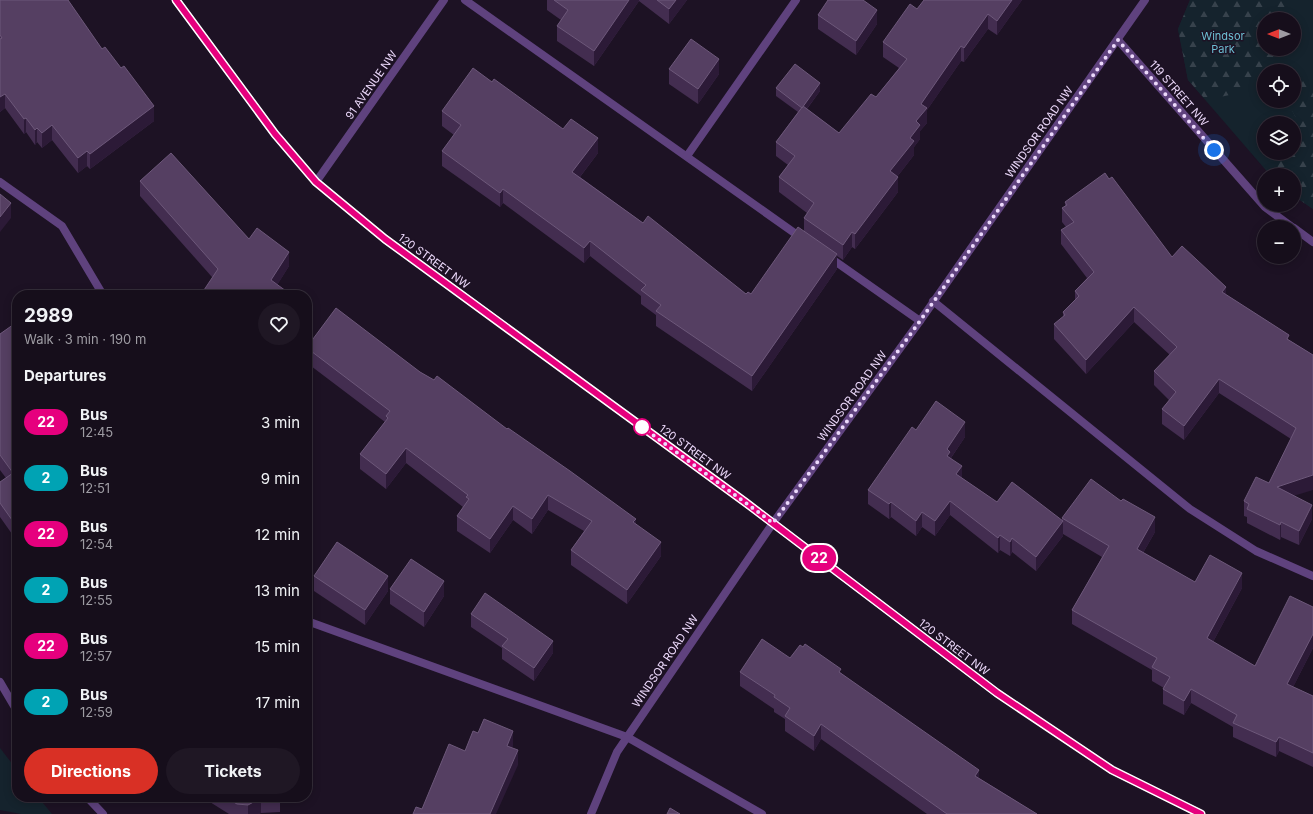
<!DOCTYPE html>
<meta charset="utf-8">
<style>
:root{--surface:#160e1b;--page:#1f1724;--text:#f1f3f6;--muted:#9e9ca3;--line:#352e3a;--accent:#d93025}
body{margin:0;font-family:Inter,sans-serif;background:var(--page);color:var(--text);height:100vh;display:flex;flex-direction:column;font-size:15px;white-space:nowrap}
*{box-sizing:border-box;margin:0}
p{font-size:13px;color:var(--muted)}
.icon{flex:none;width:22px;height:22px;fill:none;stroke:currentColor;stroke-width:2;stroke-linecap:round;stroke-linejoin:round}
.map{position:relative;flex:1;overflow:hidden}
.sheet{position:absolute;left:12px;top:290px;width:300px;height:512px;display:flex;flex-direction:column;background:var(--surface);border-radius:16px;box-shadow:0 2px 10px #0003,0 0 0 1px var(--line)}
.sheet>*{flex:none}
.badge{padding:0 8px;border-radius:13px;font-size:14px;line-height:26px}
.needle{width:26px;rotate:270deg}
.tools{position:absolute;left:1257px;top:12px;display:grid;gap:8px}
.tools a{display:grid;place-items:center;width:44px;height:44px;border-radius:50%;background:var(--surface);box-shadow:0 2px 10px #0003,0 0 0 1px var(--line);font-size:20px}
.you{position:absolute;width:20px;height:20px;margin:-10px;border:3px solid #fff;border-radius:50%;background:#1a73e8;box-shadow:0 0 0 6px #1a73e833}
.map>.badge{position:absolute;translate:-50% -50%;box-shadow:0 0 0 2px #fff}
h2{padding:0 12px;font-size:15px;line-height:36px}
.round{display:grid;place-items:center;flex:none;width:42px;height:42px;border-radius:21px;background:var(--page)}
.overview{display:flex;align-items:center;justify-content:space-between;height:68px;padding:0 12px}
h1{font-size:19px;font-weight:700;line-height:30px}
.action{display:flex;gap:8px;margin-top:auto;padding:8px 12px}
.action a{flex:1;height:46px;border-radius:24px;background:var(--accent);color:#fff;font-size:16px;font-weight:700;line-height:46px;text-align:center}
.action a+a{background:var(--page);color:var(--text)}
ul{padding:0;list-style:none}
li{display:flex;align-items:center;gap:12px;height:56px;padding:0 12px}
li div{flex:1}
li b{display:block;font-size:15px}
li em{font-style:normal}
li .badge{min-width:44px;font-weight:700;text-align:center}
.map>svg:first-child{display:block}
.green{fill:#15232d;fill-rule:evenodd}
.forest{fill:url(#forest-firs)}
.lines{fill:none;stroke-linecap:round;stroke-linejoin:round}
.lane{stroke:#5f427e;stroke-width:8}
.street{stroke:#5f427e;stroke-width:8}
.secondary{stroke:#b27bf0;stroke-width:8}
.wall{fill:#432d50}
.shaded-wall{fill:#2c1a37}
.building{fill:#553f62;stroke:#6d587a}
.line-casing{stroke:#fff;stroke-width:9}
.line{stroke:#e6007e;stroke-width:6}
.walk{stroke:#ecd9fb;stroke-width:4;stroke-dasharray:0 7.2}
.stop-dot{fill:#fff;stroke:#e6007e;stroke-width:2}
.labels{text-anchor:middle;stroke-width:3;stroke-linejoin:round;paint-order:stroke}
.park-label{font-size:11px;fill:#6dbfd3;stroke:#1d1224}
.street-label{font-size:11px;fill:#ecd9fb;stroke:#1d1224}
</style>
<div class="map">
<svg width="1313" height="814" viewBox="0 0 1313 814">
<defs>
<pattern id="forest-firs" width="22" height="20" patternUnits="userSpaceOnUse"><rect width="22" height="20" fill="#15232d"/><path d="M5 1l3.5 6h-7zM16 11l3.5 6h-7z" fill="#37424c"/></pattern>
</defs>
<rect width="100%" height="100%" fill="#1d1224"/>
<g class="green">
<path d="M1190 0H1313V209L1294 196V175H1270L1188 80 1178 29ZM1264 19H1294V49H1264ZM1264 71H1294V101H1264ZM1264 123H1294V153H1264Z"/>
<path d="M0 748 17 770V797H38L52 814H21L0 810Z"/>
</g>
<g class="forest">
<path d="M1190 0H1297L1290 6 1287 19H1264V49H1280L1276 64 1234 94 1211 99 1204 98 1188 80 1178 29Z"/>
<path d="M1302 77 1313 82V160L1305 169 1313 172V209L1294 196V175H1276L1271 153H1294V123H1290L1296 118 1287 101H1294V88Z"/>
</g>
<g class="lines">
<g class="lane">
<path d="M465 0 803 239"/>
<path d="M687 156 796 0"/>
<path d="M0 182 62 226 103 295"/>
<path d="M829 257 920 321"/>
<path d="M933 301 1190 509 1256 551 1313 576"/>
<path d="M307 621 627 737 762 814"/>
</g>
<g class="street">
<path d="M1118 40 1265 207 1292 227"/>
<path d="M316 182 444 0"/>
<path d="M1294 228 1313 242"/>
<path d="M0 682 17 711"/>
<path d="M87 797 103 814"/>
<path d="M591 814 617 752 773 523 920 321 1145 0"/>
</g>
<path class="secondary" d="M176 0 275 134 316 182 385 239 745 502 997 693 1112 770 1201 814"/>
</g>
<g class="wall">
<path d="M0 0 102 49 154 121 90 169 87 166 78 173 52 140 42 148 37 142 35 145 26 132 24 134 5 108 0 112Z"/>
<path d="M547 0H687L669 24 639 1 594 66 557 41V26L561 20 547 10Z"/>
<path d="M924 0H1022L997 35 988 29 964 62 961 61 927 110V123L920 131V139L914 147V155L897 177 898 192 855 249 852 247 843 260 837 256V269L752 391 656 326V315L641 304V296L590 256 584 263 503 203 500 207 442 166V151L454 135 442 126V111L492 82 598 153 580 177 643 223 746 294H751L804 231V218L807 213 779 192V177L788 165 776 156V142L798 112 776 96V88L820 91 807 109 839 133 876 97 899 68 883 57V42L917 9Z"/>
<path d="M818 15 877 24 856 55 818 29Z"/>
<path d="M669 69 719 74 698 104 669 84Z"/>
<path d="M140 181 249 239 289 266 277 285 212 277 140 196Z"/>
<path d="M1065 202 1172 257 1226 295 1289 340 1313 355 1294 496 1312 519 1299 545 1281 537 1280 540 1247 523V517L1244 516V501L1269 483 1291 439 1219 393 1184 440 1162 424V409L1169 400 1154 385V371L1170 355 1134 322 1086 374 1054 339V324L1063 317V312L1075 301V291L1087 278 1061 244V230L1066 227 1062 222V208L1065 206Z"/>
<path d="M17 322V541L0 517V482L6 478 0 470V334Z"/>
<path d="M307 347 420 372 507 429 636 524 661 556 627 604 571 565V550L584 531 548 510 532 534 513 520 490 553 457 531V516L463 507 406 463 386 489 360 469V454L385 422 307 363Z"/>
<path d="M916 430 965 437 951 458 962 478 997 502 1062 520V518L1155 532 1143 553 1195 582 1242 588 1213 642 1255 666 1313 607V648L1293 687 1313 696V767L1279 751 1276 757 1233 737V727L1191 703 1184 715 1163 704V689L1164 688 1152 681V670L1072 624V610L1102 557 1063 534V536L1036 571 1012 552 1010 556 1000 550 998 553 950 515 935 536 922 527 916 536 891 517 889 519 868 504V490Z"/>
<path d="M314 576 388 591 365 625 314 591Z"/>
<path d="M390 589 444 596 424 627 390 604Z"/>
<path d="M471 614 553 653 534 681 502 659V648L471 627Z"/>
<path d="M803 647 841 673 979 778 1037 814H927L821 739 814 751 785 731V719L774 712V709L740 686V672L790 658Z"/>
<path d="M202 797H280V812L261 813 258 814H229Z"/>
</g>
<g class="shaded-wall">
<path d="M629 0H639V1L594 66V51Z"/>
<path d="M676 0H687L669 24V9Z"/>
<path d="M1012 0H1022L997 35V21Z"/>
<path d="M877 10V24L856 55V41Z"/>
<path d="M988 14V29L964 62V48Z"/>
<path d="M961 46V61L927 110V123L920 131V139L914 147V155L890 186V171L910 138 916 121 921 104Z"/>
<path d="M719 59V74L698 104V89Z"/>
<path d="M820 83V91L802 115V108Z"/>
<path d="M5 94V108L0 112V97Z"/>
<path d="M154 106V121L90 169V154Z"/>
<path d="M26 118V132L24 134V119Z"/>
<path d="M52 125V140L42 148V133Z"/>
<path d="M37 128V142L35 145V130Z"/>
<path d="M598 138V153L572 187V172Z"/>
<path d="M87 151V166L78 173V158Z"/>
<path d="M898 177V192L855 249V234Z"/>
<path d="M503 189V203L500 207V193Z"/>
<path d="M11 203V218L0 232V217Z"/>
<path d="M852 232V247L843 260V245Z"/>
<path d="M590 241V256L584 263V248Z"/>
<path d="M289 252V266L271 295V280Z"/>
<path d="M837 254V269L752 391V376Z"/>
<path d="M1226 287V302L1222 292Z"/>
<path d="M1134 307V322L1086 374V360Z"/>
<path d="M1219 379V393L1184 440V426Z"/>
<path d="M965 422V437L950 459 947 470V449Z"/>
<path d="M406 448V463L386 489V474Z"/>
<path d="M962 466V481L956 474Z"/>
<path d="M1313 475V490L1277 501V487Z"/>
<path d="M548 495V510L532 534V519Z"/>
<path d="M950 501V515L935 536V521Z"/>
<path d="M891 502V517L889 519V504Z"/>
<path d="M1312 505V519L1299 545V531Z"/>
<path d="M513 506V520L490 553V539Z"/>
<path d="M922 512V527L916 536V521Z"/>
<path d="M1155 517V532L1137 563V549Z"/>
<path d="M636 519V533L633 522Z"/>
<path d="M1063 521V536L1036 571V557Z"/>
<path d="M1281 522V537L1280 540V525Z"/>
<path d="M1000 535V550L998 553V538Z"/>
<path d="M1012 538V552L1010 556V542Z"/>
<path d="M661 542V556L627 604V590Z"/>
<path d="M1242 573V588L1207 653V638Z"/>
<path d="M388 576V591L365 625V610Z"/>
<path d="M444 581V596L424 627V612Z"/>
<path d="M1313 634V648L1287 699V684Z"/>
<path d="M553 641V653L534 681V668Z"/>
<path d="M1191 689V703L1184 715V701Z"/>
<path d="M821 724V739L814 751V736Z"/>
<path d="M513 731V746L507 761V746Z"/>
<path d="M1279 737V751L1276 757V742Z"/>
<path d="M518 750V765L496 814H490Z"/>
<path d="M979 770V785L975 776Z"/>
<path d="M261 798V813L258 814H248V805Z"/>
</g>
<g class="building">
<path d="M0 0H68L102 49 105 47 121 68 124 66 154 106 90 154 87 151 78 158 52 125 42 133 37 128 35 130 26 118 24 119 5 94 0 97V39L2 38 0 35Z"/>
<path d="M554 0H629L594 51 557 26 568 10Z"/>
<path d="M657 0H676L669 9Z"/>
<path d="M828 0H863L877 10 856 41 818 15Z"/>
<path d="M924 0H1012L997 21 988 14 964 48 961 46 921 104 927 108 916 121 920 125 910 138 914 141 890 171 898 177 855 234 852 232 843 245 804 218 814 203 779 177 795 156 776 142 803 106 839 133 871 94 876 97 907 59 883 42 910 4 917 9Z"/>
<path d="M691 39 719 59 698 89 669 69Z"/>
<path d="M795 64 820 83 802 108 776 88Z"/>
<path d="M473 68 492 82 494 79 563 129 571 119 598 138 572 172 643 223 648 216 746 294 748 292 751 294 798 227 837 254 752 376 656 311 661 305 641 290 646 285 590 241 584 248 503 189 500 193 442 151 461 125 442 111Z"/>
<path d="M171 153 249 239 257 228 289 252 271 280 286 291 287 295H195L202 293 218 269 140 181Z"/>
<path d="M1105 173 1109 179 1112 177 1172 257 1182 246 1226 287 1222 292 1289 335 1287 339 1313 355V475L1277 487 1312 505 1299 531 1281 522 1280 525 1247 509 1249 504 1244 501 1256 477 1269 483 1296 428 1219 379 1184 426 1162 409 1176 392 1154 371 1177 347 1134 307 1086 360 1054 324 1065 315 1063 312 1079 296 1075 291 1094 272 1061 230 1074 222 1062 208 1067 205 1065 202Z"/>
<path d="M0 194 11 203 0 217Z"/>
<path d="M336 308 420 372 434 380 437 376 507 429 508 428 570 471 636 519 633 522 661 542 627 590 571 550 592 521 548 495 532 519 513 506 490 539 457 516 469 499 466 497 468 495 406 448 386 474 360 454 388 418 386 416 390 411 307 348V347Z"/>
<path d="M17 322V527L0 503V482L13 473 0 455V334Z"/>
<path d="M936 401 965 422 947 449 950 452 947 456 962 466 956 474 997 502 1012 482 1063 521 1036 557 1012 538 1010 542 1000 535 998 538 950 501 935 521 922 512 916 521 891 502 889 504 868 490 912 427 916 430Z"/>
<path d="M1091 479 1121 501 1123 499 1155 517 1137 549 1195 582 1210 555 1242 573 1207 638 1255 666 1290 596 1313 607V634L1287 684 1313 696V753L1279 737 1276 742 1233 723 1237 715 1191 689 1184 701 1163 689 1170 677 1152 667 1157 658 1072 610 1109 546 1062 518Z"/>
<path d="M337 542 388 576 365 610 314 576Z"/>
<path d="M411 559 444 581 424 612 390 589Z"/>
<path d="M485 593 553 641 534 668 502 646 508 639 471 614Z"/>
<path d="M762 639 790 658 800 645 803 647 805 644 841 669 839 672 979 770 975 776 1037 814H947L821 724 814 736 785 716 790 708 774 697 775 695 740 672Z"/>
<path d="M484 719 513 731 507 746 518 750 490 814H413L416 807 422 809 449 744 465 751 473 731 478 733Z"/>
<path d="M225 797H277L261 798 248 805 237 804Z"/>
<path d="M670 808 680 814H667Z"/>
</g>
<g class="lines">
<defs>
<path id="line" d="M176 0 275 134 316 182 385 239 745 502 997 693 1112 770 1201 814"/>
</defs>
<use href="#line" class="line-casing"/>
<use href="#line" class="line"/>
<path class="walk" d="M642 427 773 523 920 321 1118 40 1214 150"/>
</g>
<circle class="stop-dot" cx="642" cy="427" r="8"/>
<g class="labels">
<g class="park-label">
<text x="1223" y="40">Windsor<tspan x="1223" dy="13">Park</tspan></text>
</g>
<g class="street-label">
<text transform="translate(371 85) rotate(-55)" y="4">91 AVENUE NW</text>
<text transform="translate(1179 93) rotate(49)" y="4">119 STREET NW</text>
<text transform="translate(1039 132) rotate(-55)" y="4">WINDSOR ROAD NW</text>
<text transform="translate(434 261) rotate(36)" y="4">120 STREET NW</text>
<text transform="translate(852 396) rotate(-54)" y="4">WINDSOR ROAD NW</text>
<text transform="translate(695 452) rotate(36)" y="4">120 STREET NW</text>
<text transform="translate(954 647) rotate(37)" y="4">120 STREET NW</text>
<text transform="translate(665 661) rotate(-56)" y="4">WINDSOR ROAD NW</text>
</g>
</g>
</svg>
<div class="tools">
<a><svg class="needle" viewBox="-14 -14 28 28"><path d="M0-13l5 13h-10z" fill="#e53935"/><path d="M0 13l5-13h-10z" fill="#9e9ca3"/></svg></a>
<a><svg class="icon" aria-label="locate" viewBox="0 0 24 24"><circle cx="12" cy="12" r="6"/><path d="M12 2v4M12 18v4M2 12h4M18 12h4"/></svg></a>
<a><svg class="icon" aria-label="layers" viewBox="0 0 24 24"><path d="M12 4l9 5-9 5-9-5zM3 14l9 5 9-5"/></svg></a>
<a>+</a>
<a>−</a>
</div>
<div class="you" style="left:1214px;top:150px"></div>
<b class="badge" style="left:819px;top:558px;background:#e6007e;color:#fff">22</b>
<section class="sheet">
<div class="overview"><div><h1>2989</h1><p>Walk · 3 min · 190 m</p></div><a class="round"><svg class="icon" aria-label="heart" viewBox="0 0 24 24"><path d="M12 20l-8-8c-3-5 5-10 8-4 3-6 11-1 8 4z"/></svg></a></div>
<h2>Departures</h2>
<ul>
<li><span class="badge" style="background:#e6007e;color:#fff">22</span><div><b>Bus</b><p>12:45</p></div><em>3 min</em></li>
<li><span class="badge" style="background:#00a3b4;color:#fff">2</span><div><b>Bus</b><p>12:51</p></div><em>9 min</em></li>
<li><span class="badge" style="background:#e6007e;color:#fff">22</span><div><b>Bus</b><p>12:54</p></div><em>12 min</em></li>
<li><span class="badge" style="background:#00a3b4;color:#fff">2</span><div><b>Bus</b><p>12:55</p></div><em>13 min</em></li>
<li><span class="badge" style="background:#e6007e;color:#fff">22</span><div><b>Bus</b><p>12:57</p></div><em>15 min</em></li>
<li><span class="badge" style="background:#00a3b4;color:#fff">2</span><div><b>Bus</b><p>12:59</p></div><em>17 min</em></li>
</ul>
<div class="action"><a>Directions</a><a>Tickets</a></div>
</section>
</div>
